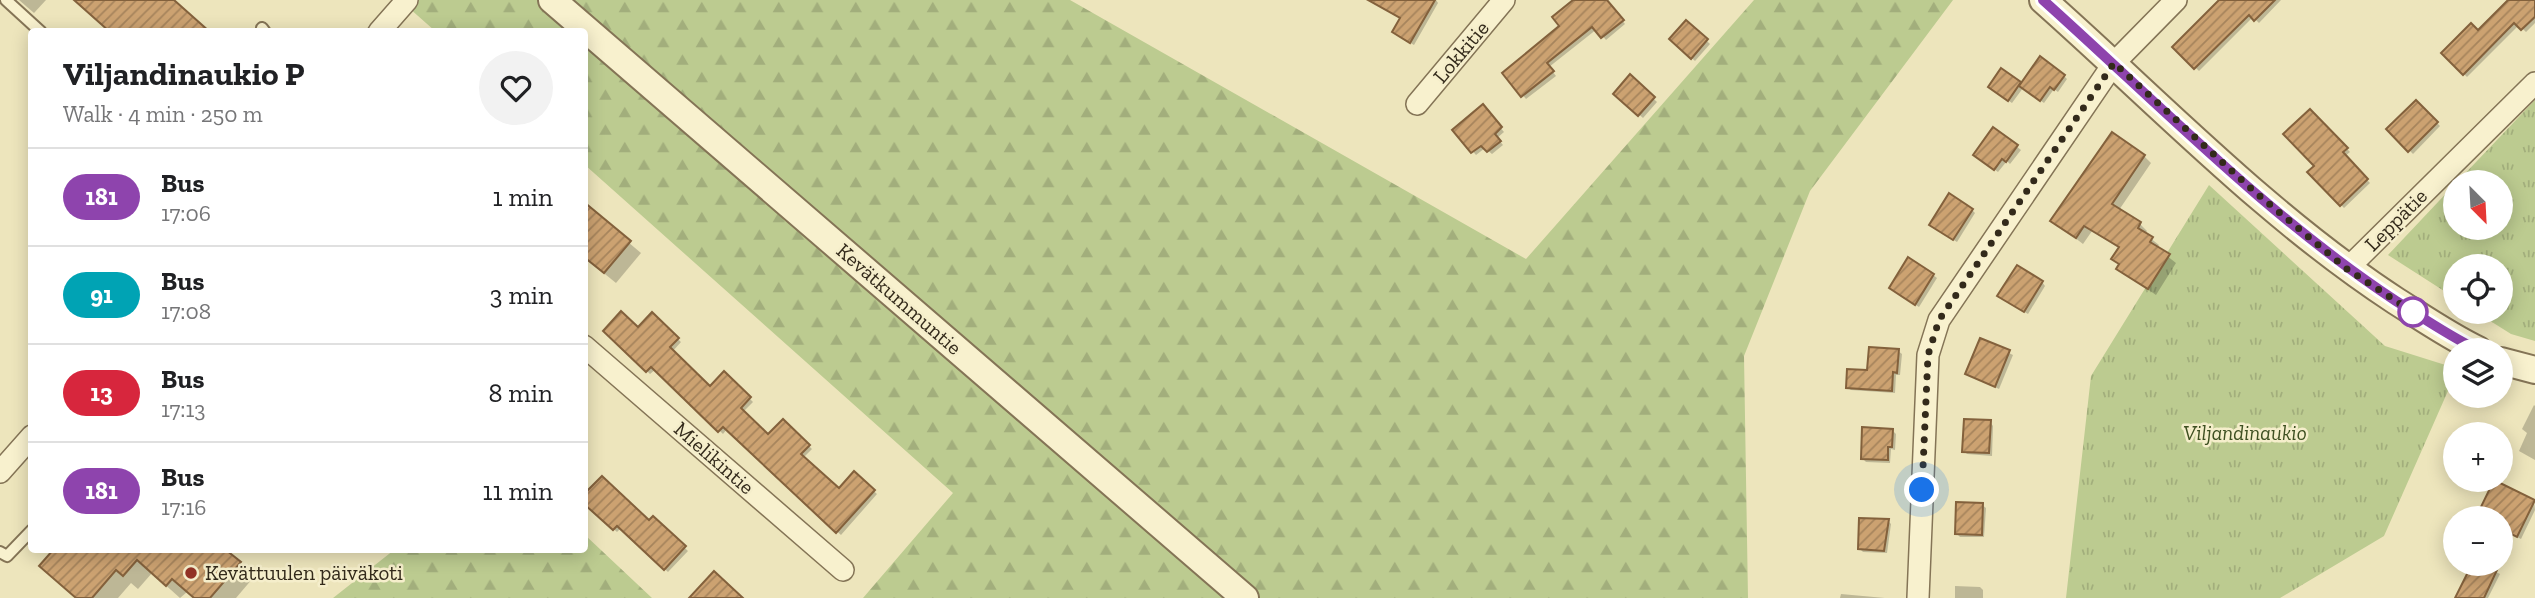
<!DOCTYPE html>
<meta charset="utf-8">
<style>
:root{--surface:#fff;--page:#f2f2f2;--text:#202124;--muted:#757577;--line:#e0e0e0}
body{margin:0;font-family:"Zilla Slab",serif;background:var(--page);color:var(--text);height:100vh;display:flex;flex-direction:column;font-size:26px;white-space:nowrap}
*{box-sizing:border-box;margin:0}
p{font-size:23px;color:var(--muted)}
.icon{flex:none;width:38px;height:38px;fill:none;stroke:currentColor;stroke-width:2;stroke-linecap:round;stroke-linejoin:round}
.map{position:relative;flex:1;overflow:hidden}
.details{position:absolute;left:28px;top:28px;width:560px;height:525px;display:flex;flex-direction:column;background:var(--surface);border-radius:7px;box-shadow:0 4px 18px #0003}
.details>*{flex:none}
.badge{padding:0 14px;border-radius:23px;font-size:24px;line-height:46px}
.needle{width:46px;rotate:156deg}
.tools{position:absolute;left:2443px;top:170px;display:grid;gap:14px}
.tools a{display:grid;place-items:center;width:70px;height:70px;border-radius:50%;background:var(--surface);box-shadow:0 4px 18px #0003;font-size:35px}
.you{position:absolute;width:35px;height:35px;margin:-18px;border:5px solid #fff;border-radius:50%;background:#1a73e8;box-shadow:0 0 0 10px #1a73e833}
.map>.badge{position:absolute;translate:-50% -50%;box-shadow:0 0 0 4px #fff}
.round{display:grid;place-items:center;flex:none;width:74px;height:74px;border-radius:37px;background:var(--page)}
.overview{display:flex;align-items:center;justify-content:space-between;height:119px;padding:0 35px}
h1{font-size:33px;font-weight:700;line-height:52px}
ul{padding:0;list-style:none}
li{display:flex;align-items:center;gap:21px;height:98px;padding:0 35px;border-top:2px solid var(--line)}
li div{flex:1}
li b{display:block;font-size:26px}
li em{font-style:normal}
li .badge{min-width:77px;font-weight:700;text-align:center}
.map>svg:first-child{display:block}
.forest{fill:url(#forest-firs)}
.park{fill:url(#park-tufts)}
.shadow{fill:#0003}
.building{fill:url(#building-hatch);stroke:#83613c;stroke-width:2}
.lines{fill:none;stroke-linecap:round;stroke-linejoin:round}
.service-casing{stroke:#847456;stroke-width:14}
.minor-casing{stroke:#847456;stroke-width:24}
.tertiary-casing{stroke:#847456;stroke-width:30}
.service{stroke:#f8f1ce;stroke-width:10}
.minor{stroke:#f8f1ce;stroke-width:21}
.tertiary{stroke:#f8f1ce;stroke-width:26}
.line-casing{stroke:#fff;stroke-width:16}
.line{stroke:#8e44ad;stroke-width:10}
.walk{stroke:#332a1b;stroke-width:7;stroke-dasharray:0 12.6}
.stop-dot{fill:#fff;stroke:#8e44ad;stroke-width:3.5}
.poi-dot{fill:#933326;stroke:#f5eecb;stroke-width:2.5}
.labels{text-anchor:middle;stroke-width:5;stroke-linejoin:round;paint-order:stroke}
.street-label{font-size:21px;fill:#332a1b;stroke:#f5eecb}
.park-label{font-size:21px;font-style:italic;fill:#3e5021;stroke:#f5eecb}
.poi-label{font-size:21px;fill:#332a1b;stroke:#f5eecb;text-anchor:start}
</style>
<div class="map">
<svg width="2535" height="598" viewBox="0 0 2535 598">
<defs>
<pattern id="forest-firs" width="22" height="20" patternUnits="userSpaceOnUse" patternTransform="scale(1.75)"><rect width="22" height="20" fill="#bccb90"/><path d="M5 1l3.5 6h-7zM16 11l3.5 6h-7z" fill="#a2ae7c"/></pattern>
<pattern id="park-tufts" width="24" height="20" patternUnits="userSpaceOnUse" patternTransform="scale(1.75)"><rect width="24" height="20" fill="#bccb90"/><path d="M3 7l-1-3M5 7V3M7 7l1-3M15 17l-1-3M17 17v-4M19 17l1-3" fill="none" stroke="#a2ae7c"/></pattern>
<pattern id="building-hatch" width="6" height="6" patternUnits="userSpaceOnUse" patternTransform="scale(1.75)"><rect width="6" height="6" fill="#cca271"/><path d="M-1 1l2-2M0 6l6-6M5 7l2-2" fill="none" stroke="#a6845c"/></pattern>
</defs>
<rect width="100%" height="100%" fill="#ede5bc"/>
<g class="forest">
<path d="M400 0H1070L1526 259 1754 0H1953L1810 191 1744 356 1748 598H863L953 493 585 165 584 32 435 31Z"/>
<path d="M585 535 652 598H333L394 550H584Z"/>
</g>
<g class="park">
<path d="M2535 100V341L2511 334 2476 312H2501V266H2455V298L2388 255 2455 184V228H2501V182H2457Z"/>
<path d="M2209 185 2385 346 2455 368V375L2384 536 2280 598H2066L2091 376Z"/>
</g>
<g class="shadow">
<path d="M19 0H46L34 13Z"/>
<path d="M1368 0H1436L1438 3 1414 45 1397 35 1401 19Z"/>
<path d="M1576 0H1606L1625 24 1606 40 1597 29 1549 67 1556 76 1526 99 1504 73 1562 26Z"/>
<path d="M2233 0H2281L2259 23 2253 17 2199 71 2175 47Z"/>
<path d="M2510 0H2535V23L2526 32 2519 25 2467 77 2443 53 2478 33Z"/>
<path d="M1687 22 1710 44 1695 61 1671 39Z"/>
<path d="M2001 71 2022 85 2064 76 2067 79 2058 92 2054 89 2044 103 2023 88 2012 103 1993 90Z"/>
<path d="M1630 77 1657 102 1643 118 1615 93Z"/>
<path d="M2416 102 2440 126 2413 154 2389 129Z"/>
<path d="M1483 107 1504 132 1497 138 1503 145 1492 154 1485 148 1476 155 1454 130Z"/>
<path d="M2310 111 2350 152 2344 157 2370 183 2344 208 2310 173 2317 166Z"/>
<path d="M1994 129 2021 150 2010 164 2007 161 1998 172 1979 158Z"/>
<path d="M2144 156 2151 163 2119 210 2140 224 2147 231 2145 234 2159 245 2157 248 2176 263 2156 295 2118 269 2120 266 2113 259 2120 249 2092 231 2083 244 2053 221Z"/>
<path d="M584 205 641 253 616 283 584 257Z"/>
<path d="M1972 210 1975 213 1957 242 1934 228Z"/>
<path d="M1933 275 1937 278 1919 307 1894 291Z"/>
<path d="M2042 282 2045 286 2028 314 2003 299Z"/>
<path d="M652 315 681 342 672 352 710 389 725 374 753 402 743 412 768 437 783 421 812 449 803 458 839 490 854 473 877 494 841 535 727 429 723 434 656 369 650 374 605 330H638Z"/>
<path d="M1981 340 2013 355 1999 389 1967 373Z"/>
<path d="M1898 351 1902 354 1900 375H1896L1895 393 1851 390 1847 387Z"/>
<path d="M2534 405 2535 406V460L2519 451 2527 433 2522 429Z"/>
<path d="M1990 422 1993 426 1992 456 1967 454 1964 451Z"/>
<path d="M1893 431 1896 434 1895 450 1891 449 1890 463 1866 462 1862 458Z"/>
<path d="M2534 501 2535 510 2521 539 2501 529V518H2494L2485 514Z"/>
<path d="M584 502 649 523 653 518 688 551 668 572 621 528 617 532Z"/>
<path d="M1982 505 1986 508 1984 537H1960L1956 533Z"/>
<path d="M1888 521 1891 524 1887 553 1863 552 1859 548Z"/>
<path d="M55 550H223L253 578 236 598H194L187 592 180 598 152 573 138 589 131 583 118 598H76L41 566Z"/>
<path d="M2474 564H2480L2500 574 2488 598H2457Z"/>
<path d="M1955 586 1980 587 1983 590V598H1955Z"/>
<path d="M1841 594 1885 598H1840Z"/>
</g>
<g class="building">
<path d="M74 0H174L210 32H110Z"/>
<path d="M1368 0H1435L1410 43 1392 32 1400 18Z"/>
<path d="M1573 0H1607L1624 20 1601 38 1592 27 1547 63 1554 71 1521 97 1502 73 1559 26 1552 17Z"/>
<path d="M2219 0H2275L2254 21 2249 15 2194 69 2172 47Z"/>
<path d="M2508 0H2535V17L2521 30 2514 23 2463 75 2441 53 2471 23 2478 30Z"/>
<path d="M1686 20 1708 39 1691 59 1669 39Z"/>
<path d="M2040 56 2065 75 2054 90 2050 87 2040 101 2019 86Z"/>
<path d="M2001 68 2021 82 2008 101 1988 87Z"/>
<path d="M1630 74 1655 97 1638 116 1613 94Z"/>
<path d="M2416 100 2438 122 2408 152 2386 129Z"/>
<path d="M1483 104 1502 127 1495 134 1501 141 1487 152 1481 146 1471 153 1452 130Z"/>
<path d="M2310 109 2348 148 2343 152 2368 179 2340 206 2307 172 2314 166 2283 134Z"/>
<path d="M1993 127 2018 145 2006 162 2002 159 1994 170 1973 155Z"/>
<path d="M2112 132 2145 155 2112 204 2141 222 2138 228 2153 237 2150 242 2170 254 2148 289 2116 269 2119 264 2111 259 2119 247 2084 226 2076 238 2050 221Z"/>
<path d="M1949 193 1973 209 1953 240 1929 225Z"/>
<path d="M584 202 631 241 604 273 584 257Z"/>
<path d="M1908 257 1934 274 1915 305 1889 288Z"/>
<path d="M2017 265 2043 281 2024 312 1997 296Z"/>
<path d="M621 311 638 327 652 312 679 338 670 347 710 386 724 371 751 397 741 408 768 434 783 419 810 445 801 454 839 488 854 471 875 490 836 533 723 427 718 432 651 367 646 372 603 331Z"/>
<path d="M1980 338 2010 350 1995 387 1965 374Z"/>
<path d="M1869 347 1899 349 1897 373 1893 372 1892 391 1846 388 1847 369 1867 370Z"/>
<path d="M1964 419 1991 420 1989 453 1962 452Z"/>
<path d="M1862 427 1893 429 1892 447H1888V460L1861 459Z"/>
<path d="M602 476 649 520 653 516 686 546 664 570 617 526 613 530 584 504V494Z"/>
<path d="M2494 480 2535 500 2517 537 2501 529V518H2495L2479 511Z"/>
<path d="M1956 502 1983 503 1982 535 1955 534Z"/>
<path d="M1859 518 1889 519 1884 551 1858 549Z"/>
<path d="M53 550H226L241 562 210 598H194L172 579 166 586 137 560 123 576 116 570 92 598H76L39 566Z"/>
<path d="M2472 564H2484L2497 570 2484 598H2455Z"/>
<path d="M714 571 743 598H689Z"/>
</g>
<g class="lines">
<defs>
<g id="service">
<path d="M6 0 41 32"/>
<path d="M262 28 265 32"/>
<path d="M0 552 7 556 32 530"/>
</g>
<g id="minor">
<path d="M379 32 407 0"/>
<path d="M1417 104 1504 0"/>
<path d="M2347 269 2535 83"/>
<path d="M584 346 843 570"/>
<path d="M0 472 32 436"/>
<path d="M1918 598 1928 355 1939 320 2114 63 2176 0"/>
</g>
<g id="tertiary">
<path d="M552 0 1245 598"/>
<path d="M2043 0C2158 102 2266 216 2396 301 2423 318 2449 336 2478 350"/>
<path d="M2501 361 2535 370"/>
</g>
</defs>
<use href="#service" class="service-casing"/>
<use href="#minor" class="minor-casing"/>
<use href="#tertiary" class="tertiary-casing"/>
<use href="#service" class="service"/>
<use href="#minor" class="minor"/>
<use href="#tertiary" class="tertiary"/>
</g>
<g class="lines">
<defs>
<path id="line" d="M2043 0C2158 103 2267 216 2396 301 2423 318 2449 336 2478 350"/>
</defs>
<use href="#line" class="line-casing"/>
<use href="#line" class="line"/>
<path class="walk" d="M1922 490 1928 355 1939 320 2114 63 2255 192 2347 269 2413 312"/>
</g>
<circle class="stop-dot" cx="2413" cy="312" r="14"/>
<circle class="poi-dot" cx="191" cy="573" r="7"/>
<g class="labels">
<g class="street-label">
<text transform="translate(1461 52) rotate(-50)" y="7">Lokkitie</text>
<text transform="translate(2396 220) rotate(-45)" y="7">Leppätie</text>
<text transform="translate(899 299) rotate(41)" y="7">Kevätkummuntie</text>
<text transform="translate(714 458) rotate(41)" y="7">Mielikintie</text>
</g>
<g class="park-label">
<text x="2245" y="440">Viljandinaukio</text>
</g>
<g class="poi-label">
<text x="205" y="580">Kevättuulen päiväkoti</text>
</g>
</g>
</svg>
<div class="tools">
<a><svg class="needle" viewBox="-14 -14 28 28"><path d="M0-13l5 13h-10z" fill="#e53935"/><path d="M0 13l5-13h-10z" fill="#757577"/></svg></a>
<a><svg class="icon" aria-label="locate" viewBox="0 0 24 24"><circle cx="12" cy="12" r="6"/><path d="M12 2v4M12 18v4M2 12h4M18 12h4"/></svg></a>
<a><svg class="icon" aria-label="layers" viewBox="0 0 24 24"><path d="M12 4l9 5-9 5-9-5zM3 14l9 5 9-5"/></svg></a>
<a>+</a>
<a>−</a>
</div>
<div class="you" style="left:1922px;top:490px"></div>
<section class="details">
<div class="overview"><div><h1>Viljandinaukio P</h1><p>Walk · 4 min · 250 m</p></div><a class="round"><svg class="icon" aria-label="heart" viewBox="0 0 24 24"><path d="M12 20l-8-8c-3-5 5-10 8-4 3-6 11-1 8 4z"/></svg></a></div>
<ul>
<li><span class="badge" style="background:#8e44ad;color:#fff">181</span><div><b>Bus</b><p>17:06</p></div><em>1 min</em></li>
<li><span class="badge" style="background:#00a3b4;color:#fff">91</span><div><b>Bus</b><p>17:08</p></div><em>3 min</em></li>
<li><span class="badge" style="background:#d7263d;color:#fff">13</span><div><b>Bus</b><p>17:13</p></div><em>8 min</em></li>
<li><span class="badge" style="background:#8e44ad;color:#fff">181</span><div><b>Bus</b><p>17:16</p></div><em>11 min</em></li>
</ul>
</section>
</div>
